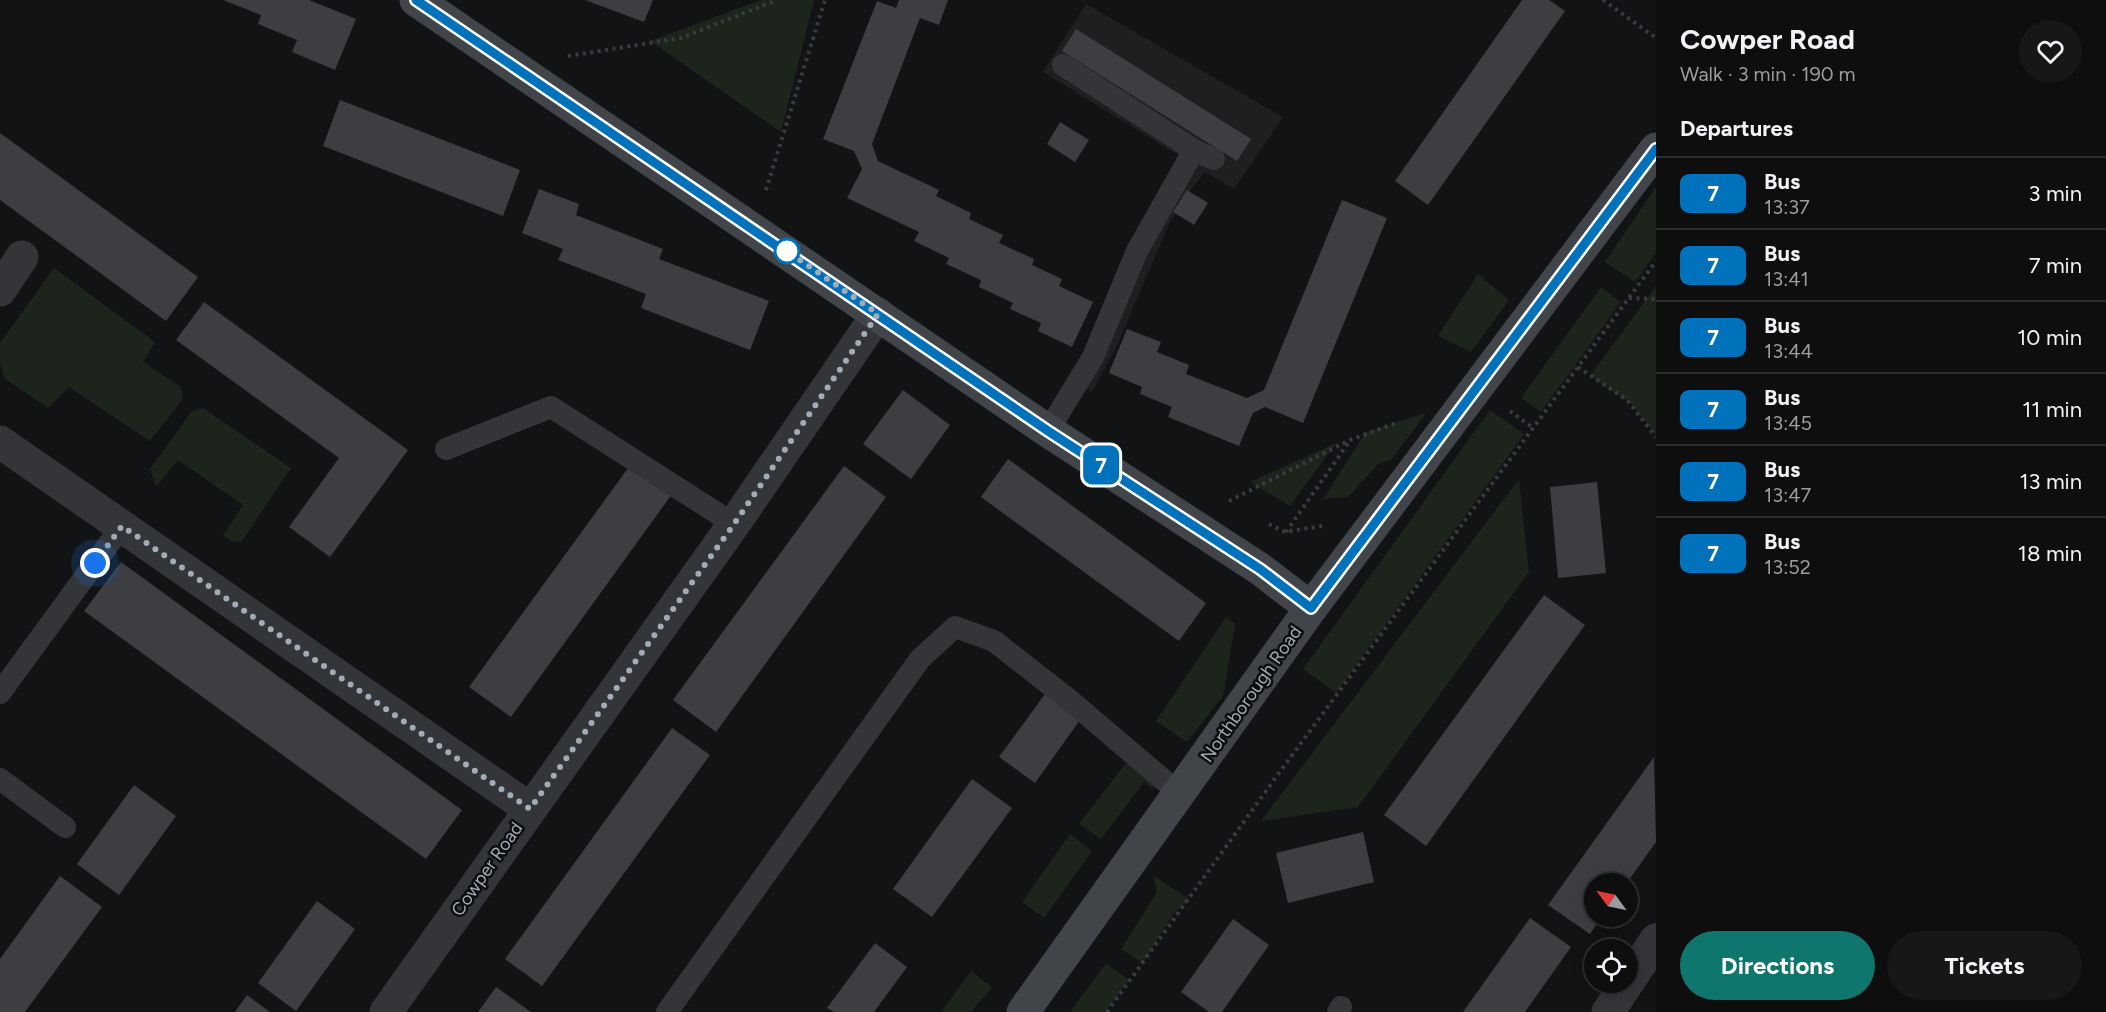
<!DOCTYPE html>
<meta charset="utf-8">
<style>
:root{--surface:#0e0e0f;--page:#171718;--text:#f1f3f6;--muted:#9b9c9e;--line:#2e2e2f;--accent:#0f766e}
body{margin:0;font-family:Figtree,sans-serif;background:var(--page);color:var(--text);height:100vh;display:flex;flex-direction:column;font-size:22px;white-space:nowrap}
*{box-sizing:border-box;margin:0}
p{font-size:20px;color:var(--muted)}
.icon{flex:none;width:33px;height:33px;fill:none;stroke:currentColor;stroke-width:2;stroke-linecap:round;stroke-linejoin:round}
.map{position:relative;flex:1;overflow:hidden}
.sheet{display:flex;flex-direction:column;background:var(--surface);width:450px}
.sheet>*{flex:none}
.badge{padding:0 12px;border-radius:9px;font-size:21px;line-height:39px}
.needle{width:39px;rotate:303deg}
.tools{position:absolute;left:1584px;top:873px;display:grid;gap:12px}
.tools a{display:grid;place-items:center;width:54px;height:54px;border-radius:50%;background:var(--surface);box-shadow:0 3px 15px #0003,0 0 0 2px var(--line);font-size:30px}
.you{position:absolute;width:30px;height:30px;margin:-15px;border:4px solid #fff;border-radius:50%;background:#1a73e8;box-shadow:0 0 0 9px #1a73e833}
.map>.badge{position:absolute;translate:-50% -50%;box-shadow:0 0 0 3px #fff}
h2{padding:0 24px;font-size:22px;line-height:54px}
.round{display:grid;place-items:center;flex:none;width:63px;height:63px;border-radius:32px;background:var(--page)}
.overview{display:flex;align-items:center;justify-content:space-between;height:102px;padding:0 24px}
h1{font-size:28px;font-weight:700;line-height:45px}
.primary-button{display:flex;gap:12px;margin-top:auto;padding:12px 24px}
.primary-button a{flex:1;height:69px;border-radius:36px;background:var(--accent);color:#fff;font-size:24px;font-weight:700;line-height:69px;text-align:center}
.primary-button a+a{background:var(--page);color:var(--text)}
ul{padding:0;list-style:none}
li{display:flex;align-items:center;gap:18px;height:72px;padding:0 24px;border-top:2px solid var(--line)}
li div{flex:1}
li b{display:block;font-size:22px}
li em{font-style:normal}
li .badge{min-width:66px;font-weight:700;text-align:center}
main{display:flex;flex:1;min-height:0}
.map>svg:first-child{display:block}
.built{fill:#1e1f21}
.green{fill:#1c241c}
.building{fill:#3c3e42}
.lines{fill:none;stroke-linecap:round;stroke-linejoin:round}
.path{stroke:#393c41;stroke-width:4;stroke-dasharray:3 4.5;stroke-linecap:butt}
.lane{stroke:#333539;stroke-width:22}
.street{stroke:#333539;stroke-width:33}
.secondary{stroke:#41454a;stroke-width:33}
.line-casing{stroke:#fff;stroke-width:14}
.line{stroke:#0072bc;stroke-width:9}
.walk{stroke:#a2acb6;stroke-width:6;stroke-dasharray:0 10.8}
.stop-dot{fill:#fff;stroke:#0072bc;stroke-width:3}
.labels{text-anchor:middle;stroke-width:5;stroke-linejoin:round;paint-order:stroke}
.street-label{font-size:18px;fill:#a2acb6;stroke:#0d0e0f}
</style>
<main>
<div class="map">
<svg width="1656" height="1012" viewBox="0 0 1656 1012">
<rect width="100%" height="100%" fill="#121314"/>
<path class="built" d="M1086 4 1283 117 1234 189 1205 172 1189 192 1169 224 1116 348 1092 392 1068 376 1078 373 1179 156 1043 72Z"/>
<g class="green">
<path d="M761 0H814L781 132 650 41Z"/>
<path d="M1656 187V253L1635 282 1605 262Z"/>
<path d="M54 268 155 342 143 362 181 387 183 399 150 441 69 387 48 408 4 378 0 363V343Z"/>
<path d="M1478 274 1509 300 1471 352 1438 336Z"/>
<path d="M1656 286V435L1630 403 1590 376Z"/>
<path d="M1601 287 1621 302 1541 412 1521 398Z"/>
<path d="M203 408 291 468 242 541 232 542 223 535 243 505 178 460 156 487 150 469 192 411Z"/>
<path d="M1490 410 1524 434 1336 693 1303 669Z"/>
<path d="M1426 413 1391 460 1378 464 1348 497 1323 499 1366 432Z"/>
<path d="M1336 443 1290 506 1250 482Z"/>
<path d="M1519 479 1529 572 1358 807 1261 821Z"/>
<path d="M1226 617 1235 624 1223 696 1187 742 1156 721Z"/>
<path d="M1128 760 1160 786 1152 788 1144 782 1101 839 1079 824Z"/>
<path d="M1070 834 1092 851 1044 918 1022 902Z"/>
<path d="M1153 875 1190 900 1173 914 1143 963 1121 949 1157 892Z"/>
<path d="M1106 963 1129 980 1106 1012H1070Z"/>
<path d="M971 971 992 987 971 1012H941Z"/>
</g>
<g class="building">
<path d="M223 0H309L356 19 335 70 292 52 297 40 258 24 261 15Z"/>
<path d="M585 0H653L644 22Z"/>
<path d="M899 0H948L939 25 920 18 872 144 878 161 939 190 936 196 971 213 969 219 1003 235 999 243 1034 259 1032 265 1062 279 1059 286 1093 302 1072 347 1038 331 1041 323 1010 309 1013 303 979 287 981 280 946 264 949 258 914 241 919 232 847 198 862 169 854 151 823 139 877 1 896 8Z"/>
<path d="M1522 0H1549L1565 11 1428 205 1395 181Z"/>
<path d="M1076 29 1251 139 1237 161 1062 51Z"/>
<path d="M340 100 520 170 503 216 323 146Z"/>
<path d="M1060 122 1089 140 1075 162 1047 144Z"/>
<path d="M0 133 198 277 166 321 0 200Z"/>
<path d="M539 189 579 204 576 215 663 249 659 259 769 301 750 350 641 308 646 294 558 260 563 249 522 233Z"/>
<path d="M1187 190 1208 203 1194 225 1173 212Z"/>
<path d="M1342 200 1387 218 1303 423 1265 407 1253 413 1239 446 1168 417 1172 407 1140 394 1142 387 1109 373 1127 329 1161 342 1157 352 1189 365 1186 374 1247 398 1264 390Z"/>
<path d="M204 302 408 450 330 557 289 527 339 458 176 340Z"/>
<path d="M903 390 950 425 911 479 863 444Z"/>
<path d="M1008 459 1206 603 1179 641 981 497Z"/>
<path d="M631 464 672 494 511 717 469 687Z"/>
<path d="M844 466 886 497 716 732 673 700Z"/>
<path d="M1597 482 1606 573 1558 578 1550 487Z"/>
<path d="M121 562 462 810 426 859 84 611Z"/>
<path d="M1544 595 1585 625 1426 846 1384 815Z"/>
<path d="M1045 694 1080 720 1035 783 999 757Z"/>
<path d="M672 728 710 755 542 986 505 959Z"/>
<path d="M1654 757 1656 842 1626 884H1594V916H1602L1590 934 1548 905Z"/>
<path d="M972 779 1012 808 932 917 893 889Z"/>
<path d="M134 785 176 816 119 895 77 864Z"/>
<path d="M1363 832 1374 882 1288 903 1276 853Z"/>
<path d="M60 876 102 907 25 1012H0V959Z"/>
<path d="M317 901 355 929 296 1011 258 983Z"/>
<path d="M1530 918 1571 947 1525 1012H1463Z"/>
<path d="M1233 919 1269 945 1222 1012H1209L1181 992Z"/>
<path d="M875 943 907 967 874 1012H834L827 1008Z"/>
<path d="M496 987 531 1012H478Z"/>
<path d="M247 995 270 1012H235Z"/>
</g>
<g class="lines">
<g class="path">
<path d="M1603 0 1656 38"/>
<path d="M568 56 681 38 777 0"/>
<path d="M766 190 825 0"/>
<path d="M1629 298 1656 299"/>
<path d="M1578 367 1627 400 1656 437"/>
<path d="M1510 411 1533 428"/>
<path d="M1229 501 1350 440 1399 422"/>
<path d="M1269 524 1285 532 1322 526"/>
<path d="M1286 532 1349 442"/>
<path d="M1107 1012 1279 773 1656 261"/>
</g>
<g class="lane">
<path d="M1063 65 1194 150 1214 159"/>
<path d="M1048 431 1093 357 1137 251 1194 150"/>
<path d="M446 449 551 407 734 524"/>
<path d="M0 693 122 526"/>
<path d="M0 779 65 827"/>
<path d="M667 1012 920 659 955 627 994 641 1072 702 1180 794"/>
<path d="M1338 1012 1341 1007"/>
</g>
<g class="street">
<path d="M0 290 22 257"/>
<path d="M0 442 530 809"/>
<path d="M386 1012 734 524 878 314"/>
<path d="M1608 1012 1656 940"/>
</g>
<g class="secondary">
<path d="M416 0 1048 431 1260 569 1311 608"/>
<path d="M1023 1012 1311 608 1656 149"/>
</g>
</g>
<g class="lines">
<defs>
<path id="line" d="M416 0 1048 431 1260 569 1311 608 1656 149"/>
</defs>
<use href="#line" class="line-casing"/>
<use href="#line" class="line"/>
<path class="walk" d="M95 563 122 526 530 809 734 524 878 314 787 251"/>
</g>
<circle class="stop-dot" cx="787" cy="251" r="12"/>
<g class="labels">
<g class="street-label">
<text transform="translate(1251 694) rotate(-55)" y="6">Northborough Road</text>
<text transform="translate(487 869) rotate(-55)" y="6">Cowper Road</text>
</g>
</g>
</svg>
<div class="tools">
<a><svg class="needle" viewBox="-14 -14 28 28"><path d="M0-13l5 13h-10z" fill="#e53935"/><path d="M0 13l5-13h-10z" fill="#9b9c9e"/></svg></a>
<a><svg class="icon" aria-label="locate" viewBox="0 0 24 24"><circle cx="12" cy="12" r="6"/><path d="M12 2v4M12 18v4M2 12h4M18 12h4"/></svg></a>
</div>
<div class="you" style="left:95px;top:563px"></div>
<b class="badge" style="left:1101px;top:465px;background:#0072bc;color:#fff">7</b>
</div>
<section class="sheet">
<div class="overview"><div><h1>Cowper Road</h1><p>Walk · 3 min · 190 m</p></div><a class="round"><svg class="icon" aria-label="heart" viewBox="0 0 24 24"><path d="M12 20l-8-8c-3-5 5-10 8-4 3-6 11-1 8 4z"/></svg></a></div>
<h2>Departures</h2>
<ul>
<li><span class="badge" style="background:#0072bc;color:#fff">7</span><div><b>Bus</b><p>13:37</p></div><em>3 min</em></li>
<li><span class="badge" style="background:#0072bc;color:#fff">7</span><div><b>Bus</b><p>13:41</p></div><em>7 min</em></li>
<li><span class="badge" style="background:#0072bc;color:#fff">7</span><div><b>Bus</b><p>13:44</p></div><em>10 min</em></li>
<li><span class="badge" style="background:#0072bc;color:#fff">7</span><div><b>Bus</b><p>13:45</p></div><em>11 min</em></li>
<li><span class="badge" style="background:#0072bc;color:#fff">7</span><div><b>Bus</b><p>13:47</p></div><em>13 min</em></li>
<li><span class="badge" style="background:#0072bc;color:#fff">7</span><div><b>Bus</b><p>13:52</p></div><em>18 min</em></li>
</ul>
<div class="primary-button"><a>Directions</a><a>Tickets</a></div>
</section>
</main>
